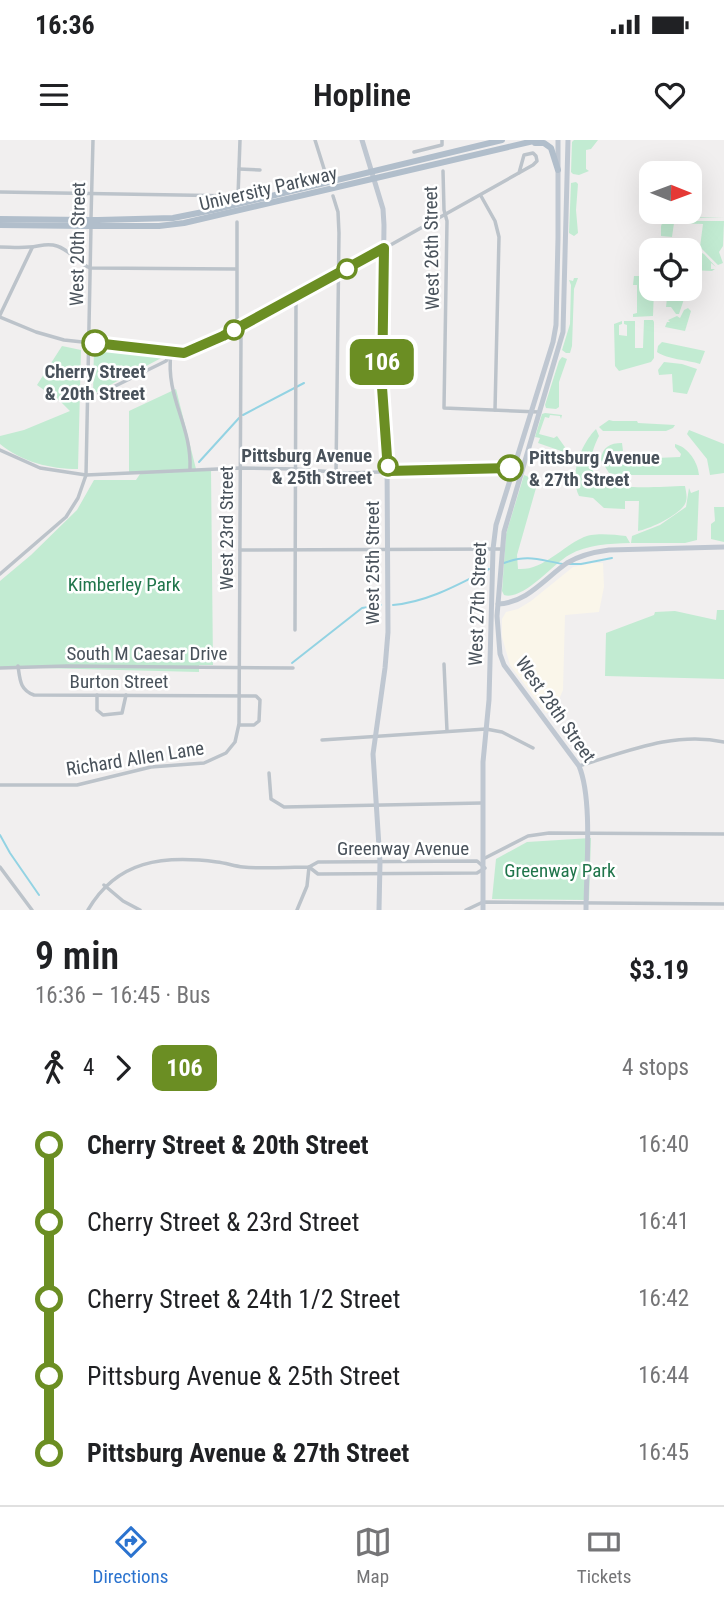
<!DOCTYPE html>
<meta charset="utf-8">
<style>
:root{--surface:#fff;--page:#f6f6f6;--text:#202124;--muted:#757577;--line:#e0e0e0;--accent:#2b73cf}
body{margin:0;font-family:"Roboto Condensed",sans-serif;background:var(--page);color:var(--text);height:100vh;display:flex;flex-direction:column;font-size:26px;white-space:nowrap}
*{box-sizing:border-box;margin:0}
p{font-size:23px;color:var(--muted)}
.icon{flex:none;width:38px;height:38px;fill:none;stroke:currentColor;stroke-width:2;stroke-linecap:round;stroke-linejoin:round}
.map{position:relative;height:770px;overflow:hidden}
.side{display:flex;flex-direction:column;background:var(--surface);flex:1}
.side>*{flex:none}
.badge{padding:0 14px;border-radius:10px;font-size:24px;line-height:46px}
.needle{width:46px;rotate:91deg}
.buttons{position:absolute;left:639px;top:21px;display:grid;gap:14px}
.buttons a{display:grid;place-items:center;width:63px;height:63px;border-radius:14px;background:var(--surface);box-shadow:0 7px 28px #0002;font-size:35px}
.map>.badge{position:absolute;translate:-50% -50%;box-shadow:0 0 0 4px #fff}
.legs{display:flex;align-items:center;gap:10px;height:77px;padding:0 35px;font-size:23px}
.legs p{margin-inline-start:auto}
.overview{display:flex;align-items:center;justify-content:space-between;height:119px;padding:0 35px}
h1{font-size:38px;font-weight:600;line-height:52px}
ul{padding:0 35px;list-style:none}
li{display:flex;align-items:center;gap:24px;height:77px;font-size:26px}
li i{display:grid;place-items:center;width:10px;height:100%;margin:0 9px;background:currentColor}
li i::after{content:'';width:18px;height:18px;margin:-9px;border:5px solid;border-radius:50%;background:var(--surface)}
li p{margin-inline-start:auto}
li:first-child i{background:linear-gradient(#0000 50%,currentColor 0)}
li:last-child i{background:linear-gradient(currentColor 50%,#0000 0)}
.status{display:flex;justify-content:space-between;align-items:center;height:49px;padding:0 35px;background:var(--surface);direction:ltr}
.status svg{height:19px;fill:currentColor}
header{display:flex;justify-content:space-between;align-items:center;height:91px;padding:0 35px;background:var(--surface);font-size:32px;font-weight:600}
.tabs{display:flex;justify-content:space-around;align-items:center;height:98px;border-top:2px solid var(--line);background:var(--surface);font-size:19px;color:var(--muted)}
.tabs a{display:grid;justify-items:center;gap:4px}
.tabs .selected{color:var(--accent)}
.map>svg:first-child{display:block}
.commercial{fill:#faf6ea}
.green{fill:#c2ebd2}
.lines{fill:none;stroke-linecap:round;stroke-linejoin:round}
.stream{stroke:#93d3e3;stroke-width:2}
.street{stroke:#bcc3ca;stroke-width:3.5}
.secondary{stroke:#bfc7d1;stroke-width:5}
.primary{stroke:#b1becb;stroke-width:6}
.primary-bridge{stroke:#b1becb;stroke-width:6}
.line-1-casing{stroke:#fff;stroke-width:16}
.line-1{stroke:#6b8e23;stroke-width:10}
.stop-1-dot{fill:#fff;stroke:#6b8e23;stroke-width:3.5}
.labels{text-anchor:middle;stroke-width:5;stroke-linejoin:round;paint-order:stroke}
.street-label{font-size:19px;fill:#49525b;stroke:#fff}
.stop-label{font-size:19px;font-weight:bold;fill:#49525b;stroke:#fff}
.park-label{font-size:19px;fill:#20754b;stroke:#fff}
</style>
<div class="status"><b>16:36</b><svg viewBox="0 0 49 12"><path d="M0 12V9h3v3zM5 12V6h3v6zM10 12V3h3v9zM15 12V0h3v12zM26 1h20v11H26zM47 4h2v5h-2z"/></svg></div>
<header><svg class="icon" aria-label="menu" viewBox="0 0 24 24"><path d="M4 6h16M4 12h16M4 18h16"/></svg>Hopline<svg class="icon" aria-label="heart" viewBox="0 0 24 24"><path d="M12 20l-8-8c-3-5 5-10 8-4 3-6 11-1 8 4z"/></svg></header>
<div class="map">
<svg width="724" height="770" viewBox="0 0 724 770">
<rect width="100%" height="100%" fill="#f1efef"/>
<path class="commercial" d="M593 423H603L604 447 599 472 565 475 563 550 554 571 546 573 510 525 502 497V479L506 472 518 469 531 461 573 427Z"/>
<g class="green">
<path d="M598 0 591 9 586 10V29L589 31 579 35 573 34 571 32 572 2 574 0Z"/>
<path d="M576 42 578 44 576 70 578 93 574 96 569 93 571 43Z"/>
<path d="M665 76 724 78H675L681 81H724L723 106 719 112 723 123 718 125 700 107 703 84 674 83 672 97 661 96V86Z"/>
<path d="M690 107 704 114 716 127 711 123V129H715L712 131 690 130Z"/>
<path d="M634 136H651V149H654L653 176 633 177V174L637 173V145H633Z"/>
<path d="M574 138H578L574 149 572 206 570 213H566L562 210 570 184 571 145 569 140 573 141Z"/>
<path d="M668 149 682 152 684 159 679 174H676L671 167H666Z"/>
<path d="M688 168 691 171 685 191 665 187 667 182H670L668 180 677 176 680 178 684 170Z"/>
<path d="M644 180H653L654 182V218L651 222 619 231 615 226 614 184 622 181V184L619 185V195L627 196V185L624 184V181H635V208H643Z"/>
<path d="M662 202 705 211 700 224C688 220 666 219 657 212L658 206Z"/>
<path d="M62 206 81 210 78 329C50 329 22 322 0 304V296L24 290 70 271 61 262 37 245Z"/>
<path d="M94 207 167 215 93 254Z"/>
<path d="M562 217 567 219 559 242V267L556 269 546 268 545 265 559 221Z"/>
<path d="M664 222 682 224 697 229 687 254 673 252 672 234 659 235 658 230Z"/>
<path d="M176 249 196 329H211L213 525H199V532L0 527V441L31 415 77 370 94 340H136L140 334H129V271Z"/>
<path d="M545 273 562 275 561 279 560 276 550 275 549 278 545 277 539 294 554 298 557 296 567 310V322L562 320 564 312 538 303 540 298 535 297 542 274Z"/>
<path d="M609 280 613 281H637L638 283 675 285 673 288 666 291H603L599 287Z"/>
<path d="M596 289 599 296C566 360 647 346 685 346 686 352 688 358 685 364 679 375 650 389 638 391L639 361H625V369L604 368 593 358 579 356C569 335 581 304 596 289Z"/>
<path d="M689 290 724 304V333L710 335 707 319 687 294Z"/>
<path d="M622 303 623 311 607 312V320L680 317 681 314 675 307V304C688 307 698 322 699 335H619L609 333 601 320C602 307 610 303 622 303Z"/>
<path d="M524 335 538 341 517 415 518 429C542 431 562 407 582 398 593 392 614 395 626 396L630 403C609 404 588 404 569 415 553 424 523 461 504 455L502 451 506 394Z"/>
<path d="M689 348 691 353 699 350 697 400 685 403H631L632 396 660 385 686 367Z"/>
<path d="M714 367H724V402L711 399V384L715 381Z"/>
<path d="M717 470H724V539L605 536 606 493 654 475 655 472 675 471 716 480Z"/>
<path d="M591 698 589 760 492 759 496 719 527 702Z"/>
</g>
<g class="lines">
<g class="stream">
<path d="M243 275 304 243"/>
<path d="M199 322 239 278"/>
<path d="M504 423C528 414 539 420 563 424"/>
<path d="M568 424H581L612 418"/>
<path d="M393 465C428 462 459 444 489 429"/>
<path d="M292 523 362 468 381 465"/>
<path d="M0 695 10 713 39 755"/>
</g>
<g class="street">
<path d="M315 0 326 35"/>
<path d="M414 12 442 5V0"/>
<path d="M239 29 260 30"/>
<path d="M443 31 444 70 447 81 444 268 539 272"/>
<path d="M0 52 238 56 240 0"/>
<path d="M333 56 338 72 339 93 336 333"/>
<path d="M481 56 495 81 499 97 495 270"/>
<path d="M91 78 93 0"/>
<path d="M0 107C10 107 19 108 29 107 39 107 46 102 57 106 70 110 78 123 90 128L236 129"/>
<path d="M0 175 32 108"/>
<path d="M0 177 36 192 64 200 184 213 210 203 296 158 533 25 537 21 536 16 533 13 524 15 519 33"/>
<path d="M171 213C165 257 192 285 190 329"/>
<path d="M99 254 166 221 170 215"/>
<path d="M0 310 40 328 86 335 240 328 295 329 347 333 514 328 522 330"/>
<path d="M240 410 501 409"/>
<path d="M0 434 66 377 78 358 86 335 91 86"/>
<path d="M295 490 296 158"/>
<path d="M444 524 447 591"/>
<path d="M18 526C20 540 20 550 34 555L256 556 260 560 259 581 254 585H239"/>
<path d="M0 528 67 526 293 528"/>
<path d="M97 555V570L103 575 122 573 126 555"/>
<path d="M322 600 486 589 502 592 533 608"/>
<path d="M579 626C626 612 674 591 724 602"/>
<path d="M269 633 271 659 284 667 482 663"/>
<path d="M0 645H77L151 627 204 623 226 613 235 602 239 584 241 194 237 183V82"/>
<path d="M485 718 528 696 549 693 724 694"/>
<path d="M0 727 32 770"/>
<path d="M104 745 123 761 140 770"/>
<path d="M88 770C117 720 163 715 217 722 226 723 234 726 243 727 265 729 288 727 309 727L318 722 477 721 485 728 477 733 318 734 309 727"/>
<path d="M297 770 307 746 309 727"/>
<path d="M466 770 483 762 724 764"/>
</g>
<g class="secondary">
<path d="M362 0 383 69 384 85 382 247 387 318 388 492 385 528 373 614 380 722 379 770"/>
<path d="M568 0 563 192 504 392 497 476 500 514 504 525 579 626C593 659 586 732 586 770"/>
<path d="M498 464C527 463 545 438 567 423 580 415 594 412 609 410L724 407"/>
<path d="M483 770V622L489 560 493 409 496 385 553 202 556 185 558 98V0"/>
</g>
<g class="primary">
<path d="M535 3H544L551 8 558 30"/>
<path d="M0 79 86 80"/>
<path d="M98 80 173 78 213 70 502 0"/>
<path d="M0 85 85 86"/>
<path d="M98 86H159L184 83 538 0"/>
</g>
<g class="primary-bridge">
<path d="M86 80H98"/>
<path d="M85 86H98"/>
</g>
</g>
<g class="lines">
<defs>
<path id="line-1" d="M95 203 184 213 223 196 384 108 382 247 388 331 510 328"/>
</defs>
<use href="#line-1" class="line-1-casing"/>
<use href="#line-1" class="line-1"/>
</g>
<g class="stop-1-dot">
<circle cx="347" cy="129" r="9"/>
<circle cx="234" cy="190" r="9"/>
<circle cx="95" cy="203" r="12"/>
<circle cx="388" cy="326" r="9"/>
<circle cx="510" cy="328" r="12"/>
</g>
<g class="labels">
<g class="street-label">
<text transform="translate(268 48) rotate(-13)" y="7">University Parkway</text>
<text transform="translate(77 104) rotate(-89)" y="7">West 20th Street</text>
<text transform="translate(431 108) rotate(-91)" y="7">West 26th Street</text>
<text transform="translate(226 388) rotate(-90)" y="7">West 23rd Street</text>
<text transform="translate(372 423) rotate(-90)" y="7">West 25th Street</text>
<text transform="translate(477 464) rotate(-88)" y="7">West 27th Street</text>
<text x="147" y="520">South M Caesar Drive</text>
<text x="119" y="548">Burton Street</text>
<text transform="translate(556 569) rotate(55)" y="7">West 28th Street</text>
<text transform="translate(135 618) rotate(-9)" y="7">Richard Allen Lane</text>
<text x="403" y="715">Greenway Avenue</text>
</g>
<g class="stop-label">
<text x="95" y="238">Cherry Street<tspan x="95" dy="22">&amp; 20th Street</tspan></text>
<text x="372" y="322" text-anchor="end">Pittsburg Avenue<tspan x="372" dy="22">&amp; 25th Street</tspan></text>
<text x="529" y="324" text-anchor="start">Pittsburg Avenue<tspan x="529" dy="22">&amp; 27th Street</tspan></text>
</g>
<g class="park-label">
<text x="124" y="451">Kimberley Park</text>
<text x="560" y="737">Greenway Park</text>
</g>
</g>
</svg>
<div class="buttons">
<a><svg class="needle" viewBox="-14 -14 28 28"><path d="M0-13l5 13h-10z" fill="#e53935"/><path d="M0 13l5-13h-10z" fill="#757577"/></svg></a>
<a><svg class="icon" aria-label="locate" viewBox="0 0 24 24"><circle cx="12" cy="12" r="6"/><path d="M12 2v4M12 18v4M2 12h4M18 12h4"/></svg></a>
</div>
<b class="badge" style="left:382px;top:222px;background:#6b8e23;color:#fff">106</b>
</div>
<section class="side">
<div class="overview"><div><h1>9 min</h1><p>16:36 – 16:45 · Bus</p></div><b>$3.19</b></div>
<div class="legs"><svg class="icon" aria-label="walk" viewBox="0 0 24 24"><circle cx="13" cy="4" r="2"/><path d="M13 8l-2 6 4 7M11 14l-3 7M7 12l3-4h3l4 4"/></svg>4<svg class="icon" aria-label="forward" viewBox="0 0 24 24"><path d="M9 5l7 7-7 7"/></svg><b class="badge" style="background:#6b8e23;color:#fff">106</b><p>4 stops</p></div>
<ul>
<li><i style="color:#6b8e23"></i><b>Cherry Street &amp; 20th Street</b><p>16:40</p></li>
<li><i style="color:#6b8e23"></i><span>Cherry Street &amp; 23rd Street</span><p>16:41</p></li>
<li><i style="color:#6b8e23"></i><span>Cherry Street &amp; 24th 1/2 Street</span><p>16:42</p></li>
<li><i style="color:#6b8e23"></i><span>Pittsburg Avenue &amp; 25th Street</span><p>16:44</p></li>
<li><i style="color:#6b8e23"></i><b>Pittsburg Avenue &amp; 27th Street</b><p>16:45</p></li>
</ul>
</section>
<nav class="tabs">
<a class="selected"><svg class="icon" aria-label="directions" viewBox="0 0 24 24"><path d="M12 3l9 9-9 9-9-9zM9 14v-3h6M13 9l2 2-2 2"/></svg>Directions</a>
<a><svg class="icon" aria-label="map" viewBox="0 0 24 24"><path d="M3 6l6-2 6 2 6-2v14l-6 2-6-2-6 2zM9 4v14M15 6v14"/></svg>Map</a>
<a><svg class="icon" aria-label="tickets" viewBox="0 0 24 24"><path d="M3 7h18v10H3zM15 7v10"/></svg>Tickets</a>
</nav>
